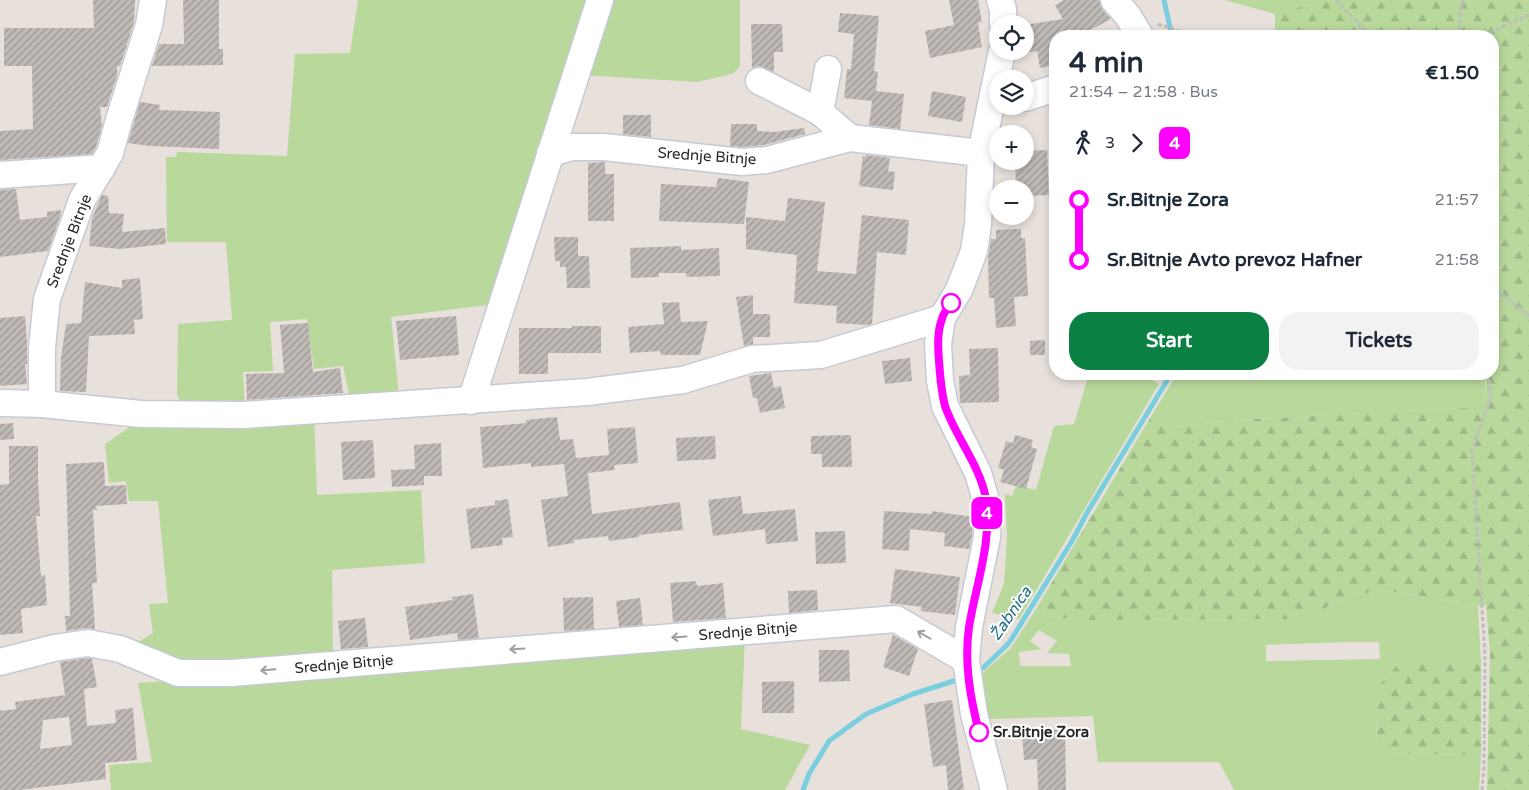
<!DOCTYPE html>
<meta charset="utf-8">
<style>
:root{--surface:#fff;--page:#f2f2f3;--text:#1f2937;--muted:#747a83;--accent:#0b8043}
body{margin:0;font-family:"Varela Round",sans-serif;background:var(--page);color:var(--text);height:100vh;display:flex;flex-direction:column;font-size:19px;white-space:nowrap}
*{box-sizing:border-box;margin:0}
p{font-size:16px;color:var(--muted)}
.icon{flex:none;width:28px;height:28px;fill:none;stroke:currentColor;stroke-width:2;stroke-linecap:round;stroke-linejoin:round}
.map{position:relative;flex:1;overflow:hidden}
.drawer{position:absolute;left:1049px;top:30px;width:450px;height:350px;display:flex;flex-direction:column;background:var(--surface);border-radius:20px;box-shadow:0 2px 8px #0003}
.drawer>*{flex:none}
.badge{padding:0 10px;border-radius:8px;font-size:18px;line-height:32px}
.controls{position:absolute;left:989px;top:15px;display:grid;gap:10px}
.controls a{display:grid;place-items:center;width:45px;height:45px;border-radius:50%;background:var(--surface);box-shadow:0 2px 8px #0003;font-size:25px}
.map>.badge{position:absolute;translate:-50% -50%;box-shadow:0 0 0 2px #fff}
.legs{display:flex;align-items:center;gap:8px;height:55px;padding:0 20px;font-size:16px}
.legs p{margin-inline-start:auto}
.overview{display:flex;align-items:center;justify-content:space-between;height:85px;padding:0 20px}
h1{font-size:28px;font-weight:700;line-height:38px}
.cta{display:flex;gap:10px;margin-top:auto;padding:10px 20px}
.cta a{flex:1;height:58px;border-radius:20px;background:var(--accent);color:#fff;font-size:20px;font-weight:700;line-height:58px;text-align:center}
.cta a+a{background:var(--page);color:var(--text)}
ul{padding:0 20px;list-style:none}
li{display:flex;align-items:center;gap:18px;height:60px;font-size:19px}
li i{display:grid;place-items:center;width:8px;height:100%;margin:0 6px;background:currentColor}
li i::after{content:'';width:12px;height:12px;margin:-6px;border:4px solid;border-radius:50%;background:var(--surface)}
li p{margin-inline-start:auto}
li:first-child i{background:linear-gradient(#0000 50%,currentColor 0)}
li:last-child i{background:linear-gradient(currentColor 50%,#0000 0)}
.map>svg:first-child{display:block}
.grass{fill:#b8d89c;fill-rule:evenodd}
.forest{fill:url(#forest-firs)}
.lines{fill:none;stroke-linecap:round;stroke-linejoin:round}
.stream{stroke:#79cfde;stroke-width:5}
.building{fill:url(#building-hatch);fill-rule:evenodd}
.minor-casing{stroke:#c6cad3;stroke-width:29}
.path{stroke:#bebebe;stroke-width:3;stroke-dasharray:4 2.5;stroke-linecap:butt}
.minor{stroke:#fff;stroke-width:26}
.oneway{stroke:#9e9e9e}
.line-1-casing{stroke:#fff;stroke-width:11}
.line-1{stroke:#f0f;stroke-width:8}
.stop-1-dot{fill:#fff;stroke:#f0f;stroke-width:2.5}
.labels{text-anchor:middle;stroke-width:4;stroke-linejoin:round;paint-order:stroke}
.street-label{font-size:15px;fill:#272727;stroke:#fff}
.stop-label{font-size:15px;font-weight:bold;fill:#272727;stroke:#fff;text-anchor:start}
.water-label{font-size:16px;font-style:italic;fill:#1d6e85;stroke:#fff}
</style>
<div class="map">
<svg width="1529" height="790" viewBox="0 0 1529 790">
<defs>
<pattern id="forest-firs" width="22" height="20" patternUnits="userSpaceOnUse" patternTransform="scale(1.25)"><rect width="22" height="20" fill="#b8d89c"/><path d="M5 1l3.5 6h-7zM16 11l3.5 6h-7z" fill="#9eb986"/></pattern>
<pattern id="building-hatch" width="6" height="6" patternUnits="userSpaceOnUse" patternTransform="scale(1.25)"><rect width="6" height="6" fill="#c0bab7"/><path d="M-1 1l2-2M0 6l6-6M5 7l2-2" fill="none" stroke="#9c9795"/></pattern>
</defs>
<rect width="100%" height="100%" fill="#e8e0da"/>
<g class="grass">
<path d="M358 0H595L495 304 391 317 399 395 350 398 343 366 314 369 307 319 270 322 273 371 243 372 245 408 180 402 177 394 178 324 232 320 226 242H167L166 157H176L177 152 287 156 295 54 350 53Z"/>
<path d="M604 0H740V67L732 74 697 82 581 75Z"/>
<path d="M1225 0H1318L1315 3 1275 14Z"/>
<path d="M1089 374H1141L1159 384 1019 619 992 613 1004 584 1007 536 1005 494 1012 496 1016 486 1036 490 1054 426 1074 424Z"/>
<path d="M1177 374H1485V399L1478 407 1236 420 1167 428 1150 418Z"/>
<path d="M314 416 317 495 421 490 425 563 332 570 333 654 205 670 133 645 153 633 149 604 168 603 158 501H129L126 481 109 483 105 444 139 421Z"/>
<path d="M1389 591 1478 606 1481 664H1398L1378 687 1376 745 1387 753 1481 755 1479 790H1234L1219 762H1098L1093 716 989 719 979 676 1011 648 1036 609 1047 616 1082 620 1302 619 1354 594ZM1039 630 1057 641 1047 653 1069 654 1071 666H1020L1019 652 1041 649 1030 641ZM1349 642H1379L1380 659 1266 661V645Z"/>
<path d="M745 636 741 729 810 745 785 790H111L109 765 152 762 138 683 214 678Z"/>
</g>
<g class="forest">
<path d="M1318 0H1529V790H1487L1490 653 1486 605 1478 606 1389 591 1354 594 1302 619 1082 620 1047 616 1036 609 1150 418 1167 428 1236 420 1477 407 1485 399 1486 380 1492 374V36H1275V14L1315 3Z"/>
<path d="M1398 664H1481V755L1387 753 1376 745 1378 687Z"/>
</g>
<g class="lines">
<g class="stream">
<path d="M1164 0 1172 36"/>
<path d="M974 672 983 668 1009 643 1072 541 1088 511 1171 374"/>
<path d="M803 790 809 774 829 741 866 714 913 694 960 679"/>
</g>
</g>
<g class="building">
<path d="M93 0H135L134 22 120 66H117V76L107 107H100L102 126 96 147 92 154 0 160V131L33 129 32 66H4V28H94Z"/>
<path d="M183 0H219V49H223V65L152 66 159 44H184Z"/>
<path d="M949 0H978L982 22 978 23 982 47 930 58 925 31 954 25Z"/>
<path d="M1064 0H1099L1102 9 1111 19 1079 36H1055V65L1040 68 1037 51 1025 53V25L1063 19 1055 5Z"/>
<path d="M840 13 879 16 874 71 878 72 876 91 904 94 900 129 869 125 872 101 844 98 847 69H851L854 34 838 32Z"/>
<path d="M751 24H782L783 52H774V72L759 66 752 68Z"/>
<path d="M932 91 966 97 962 122 928 116Z"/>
<path d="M140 102 160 105 159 110 220 112 219 149 150 146 128 143Z"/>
<path d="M623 115H651V137L623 134Z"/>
<path d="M731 124H757V131L775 132 804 128 805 134 764 145 742 147 730 146Z"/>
<path d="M1047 150 1049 195 1025 196V189H1016L1015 161H1025V151Z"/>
<path d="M866 155 890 158 888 171 895 172 893 190 859 186 863 156 866 157Z"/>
<path d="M605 162V174H614V221H588V163Z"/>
<path d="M718 178 749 182 744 224 659 221 661 184 716 187Z"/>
<path d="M16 189 20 220 47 217V212L61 210V214L48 251 0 257V190Z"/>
<path d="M102 195 108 196 109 213 124 214 122 232 165 228 166 244 120 249 89 246 92 218Z"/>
<path d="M788 198 825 202 817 271 856 274 862 215 909 220 906 255 877 252 872 324 867 325 836 323 837 306 794 303 797 255 746 249V217L785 221Z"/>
<path d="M1021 229V238H1025L1028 296 1014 297 1016 326 996 328 994 298H989L988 258 991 239H996V230Z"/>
<path d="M554 237H578V256H589L590 288H567L566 267H560V261H555Z"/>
<path d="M681 246V250L719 248 720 276 687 277 686 273H659V277L631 278 630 248Z"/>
<path d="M140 278 143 319 134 320 135 334 89 336 86 392 60 391 61 358 66 324 81 323 85 282 122 288V280Z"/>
<path d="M753 295V314H770V337H753V344L744 346 736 297Z"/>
<path d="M679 302 681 322 708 321 700 355H661L660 351 630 353 628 327 664 324 662 303Z"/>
<path d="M25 316 27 342V364H25L27 384 0 386V318Z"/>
<path d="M456 316 459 355 400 360 396 321Z"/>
<path d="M308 323 313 372 340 368 343 393 247 400 246 374 284 373 280 325Z"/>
<path d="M572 326H601V353H548V374H519V328H572Z"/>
<path d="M1045 340V355H1030V341Z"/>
<path d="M998 348 999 402 960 403 959 376 970 375 969 349Z"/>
<path d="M910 358 912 381 885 384 882 361Z"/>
<path d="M771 373 774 388 781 386 785 408 760 413 757 398H753L749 376Z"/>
<path d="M557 417 560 440 573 439 576 458 609 455 607 429 635 427 638 463 614 465 615 470 588 473 592 514 680 502 683 530 639 535V537L609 541 608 536 574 540V543L548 547 541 500 568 496 564 464 531 467V463L483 468 480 427 526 423V420Z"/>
<path d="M13 423 14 439 0 440V424Z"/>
<path d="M851 435 852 467H822V454H811V436Z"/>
<path d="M1015 435 1033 440 1031 447 1037 449 1026 489 1000 482 1004 470 998 468 1006 441 1013 443Z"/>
<path d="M715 436 716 459 677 461 676 438Z"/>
<path d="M373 440 375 478 343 480 341 442Z"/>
<path d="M441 443 442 476H424V485L392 487 391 470 415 469 414 445Z"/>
<path d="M9 446H38V478L40 516H36L41 576 45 575 47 605 21 609 23 633 0 635V485L9 484Z"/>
<path d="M104 462 105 486 126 485 127 504 96 506 97 510H93L97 583H92L95 629 86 628 66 631 65 616H70L66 464Z"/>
<path d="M741 496 743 514 795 509 798 541 766 544 765 529 713 536 708 500Z"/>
<path d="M508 499 513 537 502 538 503 545 471 549 466 509 495 505V501Z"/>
<path d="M884 511 932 514V511L973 517 972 535 969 549 944 546 945 533 910 529 909 551 882 549Z"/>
<path d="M845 531 846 563 816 564 815 532Z"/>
<path d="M895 569 960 577 955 615 921 611 922 607 890 603Z"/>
<path d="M696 581 697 586 723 583 726 618 673 622 670 583Z"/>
<path d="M817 590 818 610 789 613 788 591Z"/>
<path d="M473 594 479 638 458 640 457 633 410 640 405 607 453 600 452 597Z"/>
<path d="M593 597 594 629 564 631 563 598Z"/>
<path d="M640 598 643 625 619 627 616 601Z"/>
<path d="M365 618 368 647 341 649 338 621Z"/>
<path d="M893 635 918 649 909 676 883 667Z"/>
<path d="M819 650H849L850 681 819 682Z"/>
<path d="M88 658 92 659 97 687 84 689 87 726 116 723 115 710 133 708 137 760 105 763 106 779 20 790H0V711L16 709 15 702 65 695 60 662ZM69 717 72 745 40 749 43 720Z"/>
<path d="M794 681V713H762V682Z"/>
<path d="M952 700 964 790H948L946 765 933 767 924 704Z"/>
<path d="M1065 729 1066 790H1038L1037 759 1024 760 1022 732Z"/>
</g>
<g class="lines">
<defs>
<g id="minor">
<path d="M1000 0 1003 9V24"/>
<path d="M1114 0 1128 16 1140 36"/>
<path d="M759 81 820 112 850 138"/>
<path d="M1025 98 1055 88"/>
<path d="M820 112 828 69"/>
<path d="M550 153 573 147H604L742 162 767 160 850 138 981 153"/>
<path d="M0 175 102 168"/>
<path d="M471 401 600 0"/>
<path d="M0 403 42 404 141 414 244 415 587 392 683 380 752 359 821 355 942 318"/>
<path d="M42 404V347L47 299 82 200 110 153 119 120 149 25 153 0"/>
<path d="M0 662 54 648 88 643 120 649 178 673H232L896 619 966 660"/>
<path d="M994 790 974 714 966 660 969 627 987 537 988 518 985 497 978 473 945 406 940 381 938 344 942 318 959 290 974 251 978 225 981 153 1002 51"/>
</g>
</defs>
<use href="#minor" class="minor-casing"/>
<g class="path">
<path d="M1336 0 1370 36"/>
<path d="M1158 24 1196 36"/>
<path d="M1458 36 1491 32 1529 15"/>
<path d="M1459 36 1462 0"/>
<path d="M1492 286 1529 316"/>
<path d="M1482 790 1484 767 1485 655 1472 450 1491 397 1488 374"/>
</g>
<use href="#minor" class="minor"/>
</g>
<defs><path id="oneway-shaft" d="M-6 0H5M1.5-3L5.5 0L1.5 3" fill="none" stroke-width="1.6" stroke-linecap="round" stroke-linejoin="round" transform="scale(1.25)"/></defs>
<g class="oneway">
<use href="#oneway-shaft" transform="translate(924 635) rotate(-150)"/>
<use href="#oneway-shaft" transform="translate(679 637) rotate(176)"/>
<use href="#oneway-shaft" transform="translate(517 649) rotate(176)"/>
<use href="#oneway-shaft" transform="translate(268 670) rotate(175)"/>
</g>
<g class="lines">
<defs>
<path id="line-1" d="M951 303C948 308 943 313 942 319 937 332 938 347 939 361 940 375 941 391 945 406 956 438 980 465 986 499 992 543 976 584 969 627 964 662 970 697 979 732"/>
</defs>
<use href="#line-1" class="line-1-casing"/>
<use href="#line-1" class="line-1"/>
</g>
<g class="stop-1-dot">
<circle cx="951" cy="303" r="9"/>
<circle cx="979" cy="732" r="9"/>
</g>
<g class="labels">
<g class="street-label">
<text transform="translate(707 156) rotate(4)" y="5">Srednje Bitnje</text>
<text transform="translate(69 241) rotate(-69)" y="5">Srednje Bitnje</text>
<text transform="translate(748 631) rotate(-5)" y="5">Srednje Bitnje</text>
<text transform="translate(344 664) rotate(-5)" y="5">Srednje Bitnje</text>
</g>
<g class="stop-label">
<text x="993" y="737">Sr.Bitnje Zora</text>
</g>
<g class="water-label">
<text transform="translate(1010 613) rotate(-56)" y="6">Žabnica</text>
</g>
</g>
</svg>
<div class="controls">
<a><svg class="icon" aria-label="locate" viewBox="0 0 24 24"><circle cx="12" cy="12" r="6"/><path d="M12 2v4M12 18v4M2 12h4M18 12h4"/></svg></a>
<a><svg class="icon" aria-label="layers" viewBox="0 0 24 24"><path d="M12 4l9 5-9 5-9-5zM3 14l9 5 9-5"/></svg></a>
<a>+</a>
<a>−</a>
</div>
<b class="badge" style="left:987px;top:513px;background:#f0f;color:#fff">4</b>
<section class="drawer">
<div class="overview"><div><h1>4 min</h1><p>21:54 – 21:58 · Bus</p></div><b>€1.50</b></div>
<div class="legs"><svg class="icon" aria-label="walk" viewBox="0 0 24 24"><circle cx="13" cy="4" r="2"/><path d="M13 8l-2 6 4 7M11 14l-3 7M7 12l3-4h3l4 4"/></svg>3<svg class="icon" aria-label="forward" viewBox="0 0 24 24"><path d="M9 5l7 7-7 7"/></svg><b class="badge" style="background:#f0f;color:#fff">4</b></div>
<ul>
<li><i style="color:#f0f"></i><b>Sr.Bitnje Zora</b><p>21:57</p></li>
<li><i style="color:#f0f"></i><b>Sr.Bitnje Avto prevoz Hafner</b><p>21:58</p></li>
</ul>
<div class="cta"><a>Start</a><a>Tickets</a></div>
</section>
</div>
